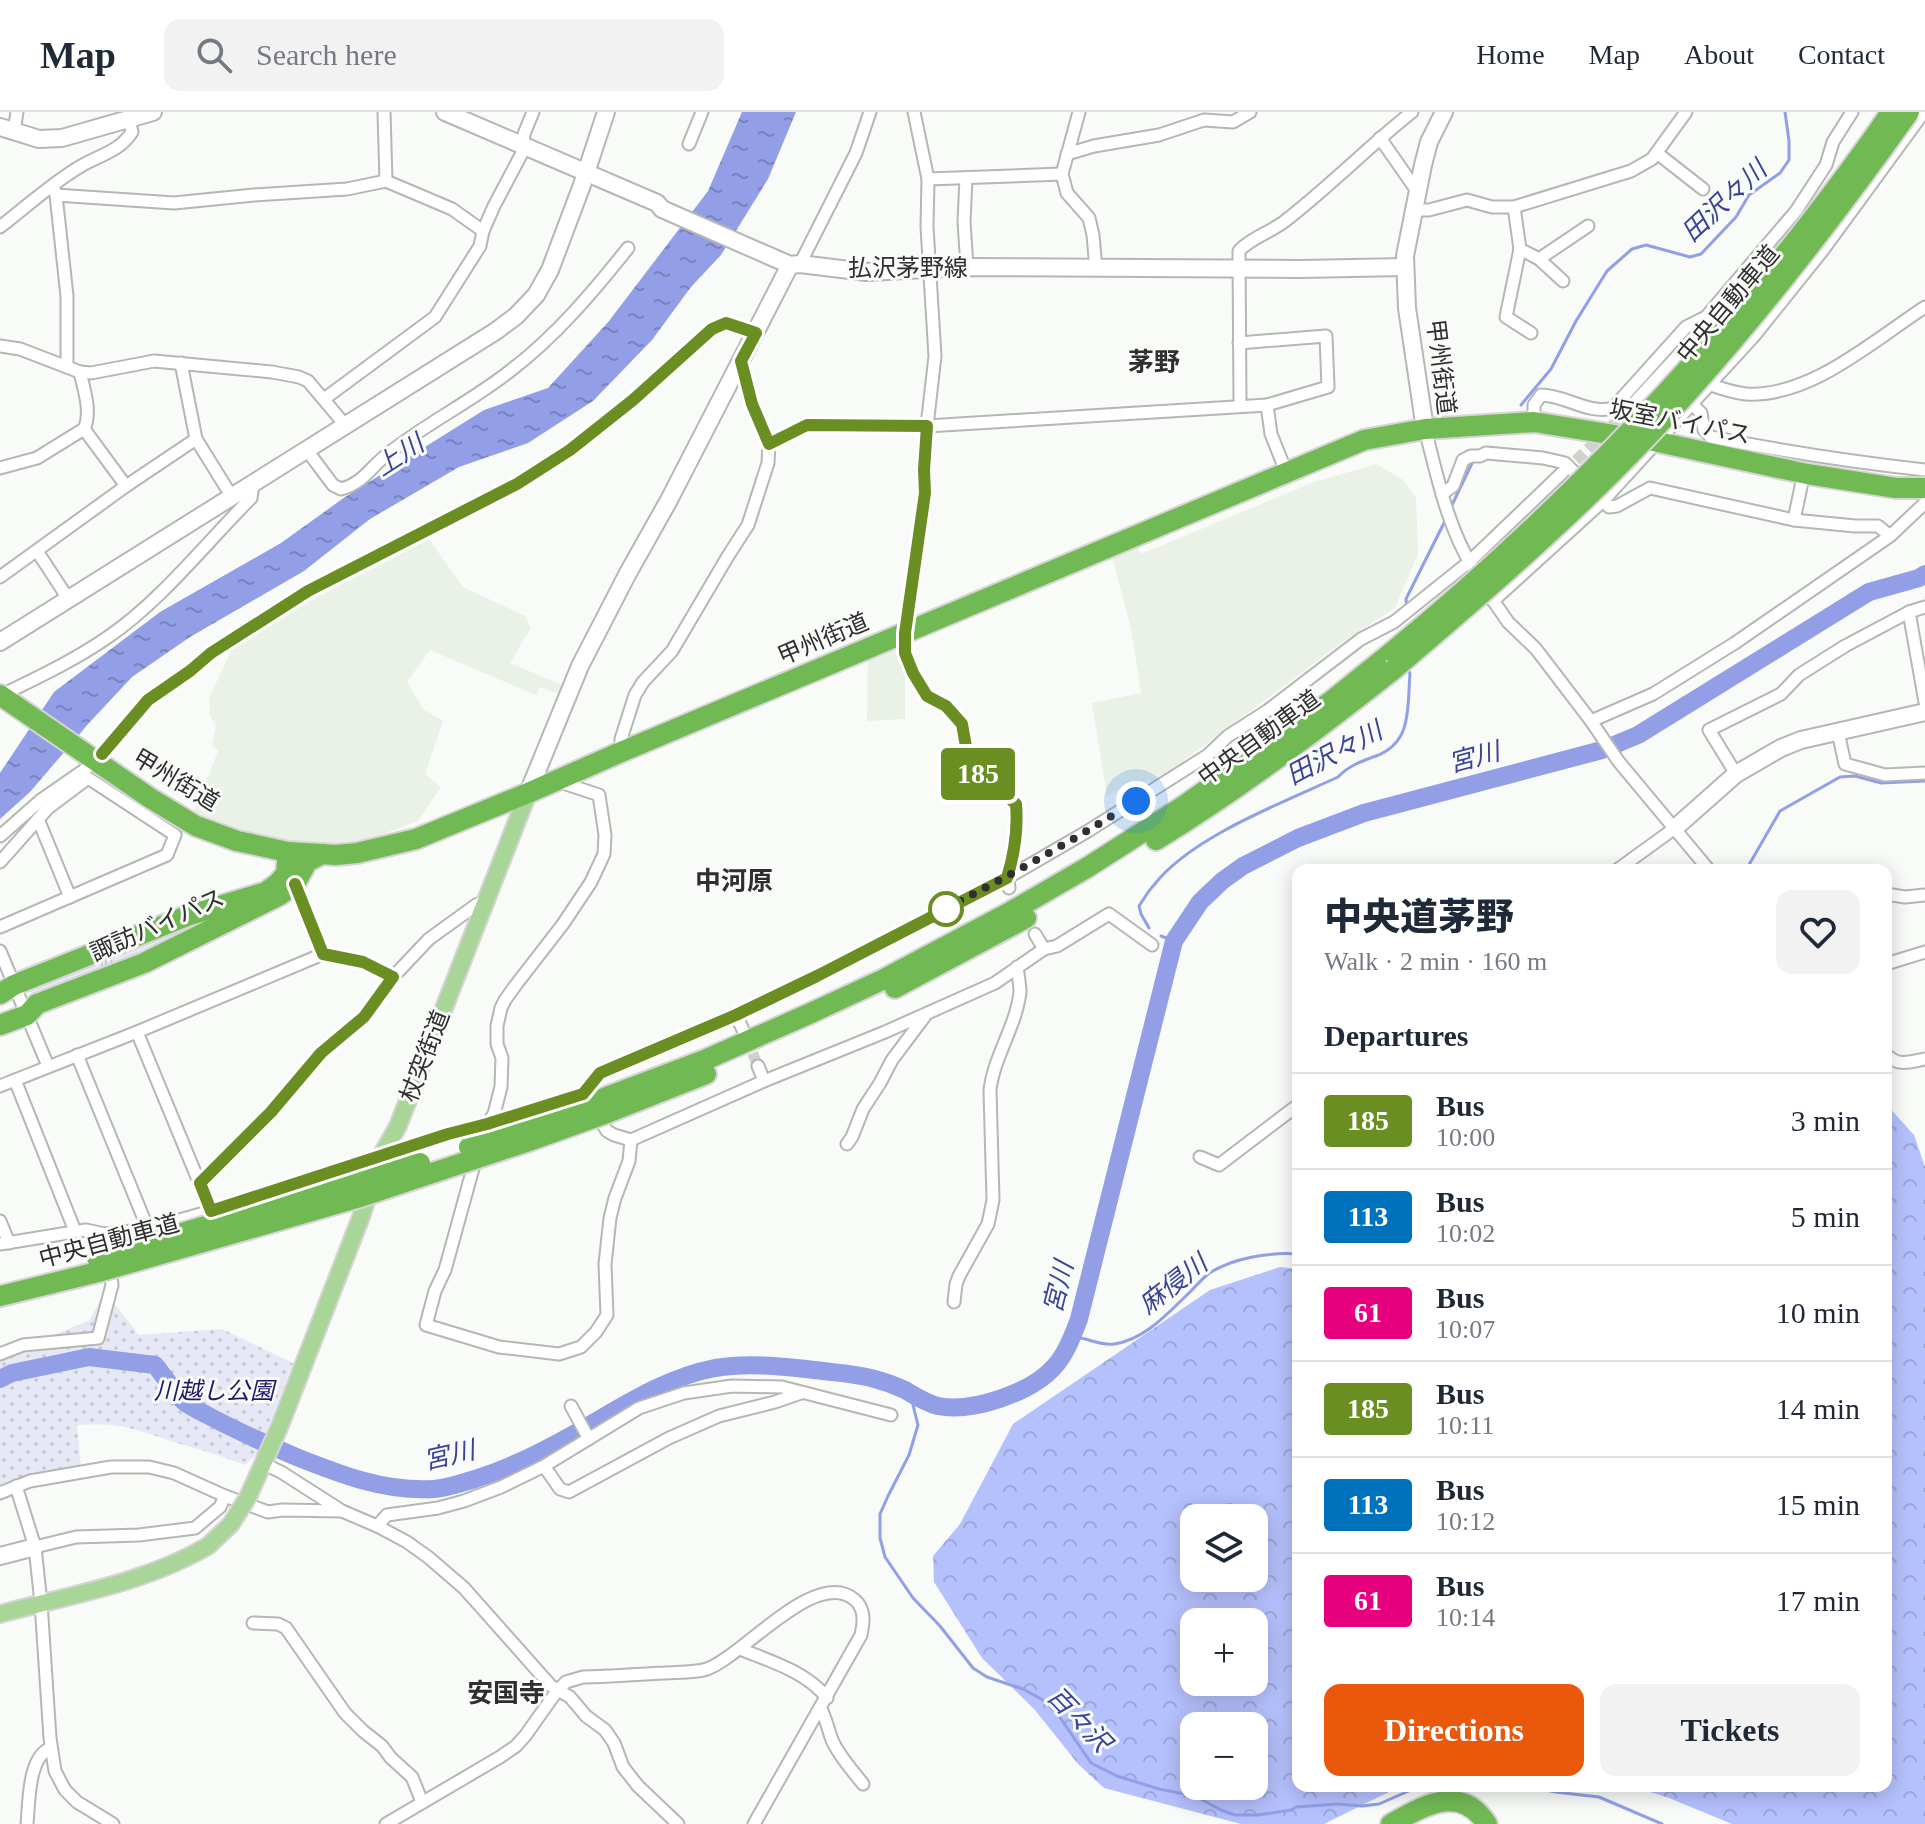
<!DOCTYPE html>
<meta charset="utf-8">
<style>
:root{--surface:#fff;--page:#f2f2f3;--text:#1f2937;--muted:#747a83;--line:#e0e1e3;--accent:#ea580c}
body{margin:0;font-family:"Times New Roman","Noto Sans JP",serif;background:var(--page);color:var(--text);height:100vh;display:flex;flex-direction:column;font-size:30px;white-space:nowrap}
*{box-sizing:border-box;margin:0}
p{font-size:26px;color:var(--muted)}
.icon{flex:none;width:44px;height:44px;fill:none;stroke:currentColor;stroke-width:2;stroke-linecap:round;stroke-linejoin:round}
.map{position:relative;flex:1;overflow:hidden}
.sheet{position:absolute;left:1292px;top:752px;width:600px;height:928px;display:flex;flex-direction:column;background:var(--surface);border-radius:16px;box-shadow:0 4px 20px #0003}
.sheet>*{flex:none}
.badge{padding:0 16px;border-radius:6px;font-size:28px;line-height:52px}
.fabs{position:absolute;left:1180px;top:1392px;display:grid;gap:16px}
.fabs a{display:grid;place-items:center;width:88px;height:88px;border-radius:16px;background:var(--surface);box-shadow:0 4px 20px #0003;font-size:40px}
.you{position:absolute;width:40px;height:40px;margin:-20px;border:6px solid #fff;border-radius:50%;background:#1a73e8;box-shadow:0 0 0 12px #1a73e833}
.map>.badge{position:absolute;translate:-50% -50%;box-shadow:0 0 0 4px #fff}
h2{padding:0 32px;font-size:30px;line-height:72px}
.round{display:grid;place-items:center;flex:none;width:84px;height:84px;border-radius:16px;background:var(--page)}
.head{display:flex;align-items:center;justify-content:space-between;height:136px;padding:0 32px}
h1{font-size:38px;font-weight:800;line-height:60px}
.action{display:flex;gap:16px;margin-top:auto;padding:16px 32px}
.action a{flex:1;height:92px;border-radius:16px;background:var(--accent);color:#fff;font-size:32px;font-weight:800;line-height:92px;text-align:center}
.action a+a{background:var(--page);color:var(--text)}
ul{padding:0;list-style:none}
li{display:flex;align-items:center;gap:24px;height:96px;padding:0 32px;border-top:2px solid var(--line)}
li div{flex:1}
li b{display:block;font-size:30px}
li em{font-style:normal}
li .badge{min-width:88px;font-weight:700;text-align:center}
header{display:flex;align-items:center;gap:48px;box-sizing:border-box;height:112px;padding:0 40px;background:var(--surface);border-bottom:2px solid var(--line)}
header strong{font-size:38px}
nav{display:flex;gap:44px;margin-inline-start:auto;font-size:28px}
.search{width:560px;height:72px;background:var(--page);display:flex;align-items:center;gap:20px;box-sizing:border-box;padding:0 28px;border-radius:16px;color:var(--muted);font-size:30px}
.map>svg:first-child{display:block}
.built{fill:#eaf2e7}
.grass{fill:url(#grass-tufts)}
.forest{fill:url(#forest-crowns);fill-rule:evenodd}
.park{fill:url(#park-dots)}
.water{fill:url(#water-ripples)}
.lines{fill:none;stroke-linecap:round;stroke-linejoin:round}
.stream{stroke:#929fe7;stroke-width:3}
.river{stroke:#929fe7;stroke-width:18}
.street-tunnel{stroke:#d0d2cf;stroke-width:11;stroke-dasharray:11 5.5;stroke-linecap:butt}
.street-casing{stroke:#b4b7b3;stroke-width:15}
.secondary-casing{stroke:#b4b7b3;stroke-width:20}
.primary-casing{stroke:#d5d5d5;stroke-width:20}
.highway-casing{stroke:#d5d5d5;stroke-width:24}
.street{stroke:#fff;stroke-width:11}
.secondary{stroke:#fff;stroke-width:16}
.primary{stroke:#aad598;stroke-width:16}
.highway{stroke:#71b953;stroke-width:20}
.primary-bridge-casing{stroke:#d5d5d5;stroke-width:20;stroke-linecap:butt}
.highway-bridge-casing{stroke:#d5d5d5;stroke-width:24;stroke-linecap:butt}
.primary-bridge{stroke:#aad598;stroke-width:16}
.highway-bridge{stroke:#71b953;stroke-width:20}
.line-casing{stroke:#fff;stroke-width:18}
.line{stroke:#6b8e23;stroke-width:12}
.walk{stroke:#2e2f2e;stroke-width:8;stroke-dasharray:0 14.4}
.stop-dot{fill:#fff;stroke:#6b8e23;stroke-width:4}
.labels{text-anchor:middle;stroke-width:6;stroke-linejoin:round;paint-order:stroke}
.street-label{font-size:24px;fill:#2e2f2e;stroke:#f8fbf7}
.park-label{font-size:24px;font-style:italic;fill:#1d196c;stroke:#f8fbf7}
.water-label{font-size:26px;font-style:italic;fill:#3c4397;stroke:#f8fbf7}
.neighbourhood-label{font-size:26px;font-weight:bold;fill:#2e2f2e;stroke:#f8fbf7}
</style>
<header>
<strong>Map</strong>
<div class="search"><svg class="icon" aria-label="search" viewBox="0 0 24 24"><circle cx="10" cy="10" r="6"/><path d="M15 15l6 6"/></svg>Search here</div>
<nav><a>Home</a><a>Map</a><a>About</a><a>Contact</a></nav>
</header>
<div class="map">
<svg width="1925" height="1712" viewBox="0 0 1925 1712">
<defs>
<pattern id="grass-tufts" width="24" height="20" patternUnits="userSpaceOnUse" patternTransform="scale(2)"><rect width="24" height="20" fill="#e6e9f5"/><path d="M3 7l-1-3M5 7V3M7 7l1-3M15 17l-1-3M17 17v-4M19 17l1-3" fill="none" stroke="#c6c8d2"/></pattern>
<pattern id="forest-crowns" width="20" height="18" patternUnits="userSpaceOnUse" patternTransform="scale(2)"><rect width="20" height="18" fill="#b5c1fd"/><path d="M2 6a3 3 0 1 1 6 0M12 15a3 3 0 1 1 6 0" fill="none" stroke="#9ca6d9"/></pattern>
<pattern id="park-dots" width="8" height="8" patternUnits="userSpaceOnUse" patternTransform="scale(2)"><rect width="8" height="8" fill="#e6e9f5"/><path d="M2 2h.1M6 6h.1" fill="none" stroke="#c6c8d2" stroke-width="1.8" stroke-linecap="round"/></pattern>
<pattern id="water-ripples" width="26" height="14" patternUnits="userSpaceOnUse" patternTransform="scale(2)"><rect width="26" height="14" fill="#929fe7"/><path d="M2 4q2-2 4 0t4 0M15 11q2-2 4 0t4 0" fill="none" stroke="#7882bc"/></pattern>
</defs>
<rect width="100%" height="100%" fill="#f8fbf7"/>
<g class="built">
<path d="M1377 352 1403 368 1416 386 1418 442 1395 496 1351 524 1151 673 1149 668 1127 673 1107 684 1092 591 1141 581 1131 517 1112 444 1137 433 1141 442 1314 370Z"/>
<path d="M429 427 463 475 525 504 531 516 510 551 562 573 559 582 540 575 536 583 430 538 407 570 423 597 443 609 425 662 441 675 418 709 370 727 325 732 283 729 251 722 194 701 218 639 212 633 216 613 210 605 209 586 232 537 294 497Z"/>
<path d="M893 536 900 539 905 552V607L867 609 868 546Z"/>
</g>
<path class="grass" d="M252 789 171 833 32 883 27 870Z"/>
<g class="forest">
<path d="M1886 992 1914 1023 1925 1055V1712H1732L1669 1686 1631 1674H1886Z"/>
<path d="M1280 1155 1298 1157V1674H1401L1324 1712H1241L1104 1676 1078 1652 1035 1598 982 1546 934 1470 933 1444 960 1412 1013 1312 1210 1178ZM1194 1406H1254V1466H1194ZM1194 1510H1254V1570H1194ZM1194 1614H1254V1674H1194Z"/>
</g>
<path class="park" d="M102 1185 112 1189 139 1223 222 1217 293 1251 258 1341 245 1353C220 1343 194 1336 168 1328 133 1316 115 1310 77 1313L81 1355 0 1376V1245L90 1208Z"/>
<path class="water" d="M742 0H796L768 67 721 143 691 175 652 228 593 289 528 331 459 355 370 407 304 459 190 525 132 565 89 611 30 680 0 707V661L54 580 160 500 281 431 345 385 484 298 548 276 609 209 708 79Z"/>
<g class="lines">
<g class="stream">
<path d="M1521 293 1551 257 1576 209 1607 159 1632 137 1646 133 1690 145 1701 142 1736 105 1749 83 1780 61 1789 48V29L1785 0"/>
<path d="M1451 395 1474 347"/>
<path d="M1407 496 1406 487 1445 409"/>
<path d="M1746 758 1780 699 1840 665 1855 664 1881 671 1925 669"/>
<path d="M1149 816 1141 802 1139 794C1144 787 1148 779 1154 773 1191 725 1282 691 1338 665 1348 654 1362 649 1376 644 1413 630 1407 595 1410 562L1408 556"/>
<path d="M1161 824 1174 829"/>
<path d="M1072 1225C1087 1225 1099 1234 1114 1232 1145 1228 1169 1200 1190 1180 1196 1174 1202 1167 1208 1162 1232 1146 1269 1140 1298 1142"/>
<path d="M910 1281 918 1313 909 1343 888 1384 880 1402V1426L885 1445 913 1486 940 1514 973 1556 987 1565 1023 1577 1043 1588 1057 1601 1091 1651 1117 1664 1159 1677 1195 1684 1221 1698 1235 1703H1258L1291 1698 1296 1695 1338 1692 1362 1694 1379 1692 1420 1674"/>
<path d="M1529 1674 1555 1680 1599 1685 1662 1712"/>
</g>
<path class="river" d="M0 1267 12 1261 89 1245 155 1253C164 1264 172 1277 181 1287 187 1294 198 1298 207 1303 235 1318 264 1331 294 1344 339 1362 384 1380 434 1377 448 1376 461 1371 475 1367 519 1353 559 1331 600 1307 636 1286 673 1264 715 1256 751 1250 787 1255 823 1259 839 1261 855 1262 871 1266 883 1269 894 1273 905 1278 915 1284 926 1291 938 1294 971 1301 1031 1281 1054 1255 1066 1242 1073 1223 1079 1207L1174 829 1200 790 1222 769 1243 754 1298 726 1364 701 1602 638 1638 623 1869 480 1919 466 1925 462"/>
<g class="street-tunnel">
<path d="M1564 360 1620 306"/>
<path d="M746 926 758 954"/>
</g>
<defs>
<g id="street">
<path d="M384 0 386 69"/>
<path d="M914 0 928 67 927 115 935 244 927 314 924 358 925 381 905 521V541L913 561 927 584 946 594 962 612 969 651 989 676 1008 685 1016 692C1018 710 1015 732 1011 751 1009 761 1007 766 1009 776"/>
<path d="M1079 0 1062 62 1067 81 1089 106 1093 123 1096 157"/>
<path d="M14 20 17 0"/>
<path d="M1380 26 1417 79"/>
<path d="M689 32 702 0"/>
<path d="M1657 41 1703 77"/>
<path d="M1067 42 1094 34 1159 23 1204 8 1233 10 1250 0"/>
<path d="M966 66 964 110 967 155"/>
<path d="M928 67 1062 62"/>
<path d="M53 74 56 83 67 184V255"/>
<path d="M56 83 174 91 254 83 347 77 386 69 452 97 483 119"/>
<path d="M1514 95 1520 137 1506 205 1531 221"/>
<path d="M1413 98H1429L1467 88 1492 95H1514L1631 59 1652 47 1686 0"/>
<path d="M0 115C26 95 52 71 81 54 100 43 120 39 132 20L129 7"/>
<path d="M1520 137 1539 147 1563 169"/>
<path d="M1539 147 1588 114"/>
<path d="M800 152 856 41 870 0"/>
<path d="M0 234 20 237 80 260 91 261 154 249 272 260 299 265 308 269 346 314"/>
<path d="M181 251 196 327 232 385"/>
<path d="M1710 273C1721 276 1734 281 1746 282 1810 286 1874 228 1925 195"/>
<path d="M324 287 435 205 480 134 483 119 494 94 522 41 524 22 533 0"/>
<path d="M1692 292 1701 301 1704 318 1711 325C1782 339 1853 350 1925 358"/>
<path d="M1240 293 1239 139C1249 127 1271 120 1285 109 1329 75 1368 35 1412 0"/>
<path d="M1267 293 1271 322 1287 362"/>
<path d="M1620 306 1694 226 1706 205 1796 99 1826 53 1833 30 1852 0"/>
<path d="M1534 310V293L1541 283C1566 283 1588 303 1613 296L1686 215 1706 205"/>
<path d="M84 317 126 374"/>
<path d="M1425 317C1437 363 1447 414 1473 456"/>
<path d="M769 332 807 313 927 314 1267 293 1328 275 1326 224 1239 231"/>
<path d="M312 345 333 373 341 377C364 371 371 354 389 341 427 311 472 289 510 259 555 225 593 180 628 136"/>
<path d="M0 356 37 346 84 317C92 300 84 278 80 260"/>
<path d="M1442 382 1453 374 1463 348 1471 344H1480L1486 341 1543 346 1565 351 1584 370"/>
<path d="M1599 385 1609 395 1617 394 1650 376 1794 408 1855 414H1878L1890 424"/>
<path d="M1794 408 1802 370"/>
<path d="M37 439 69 488"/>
<path d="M0 465 126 374 196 327"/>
<path d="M1490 484 1508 510 1536 537 1591 609 1619 650 1709 758"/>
<path d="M1493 489 1603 389 1754 224 1823 138 1924 0"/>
<path d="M1909 500 1925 590"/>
<path d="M10 579C43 563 78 546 108 525 160 490 207 430 251 386L253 373"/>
<path d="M1591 609 1653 582 1735 531 1890 424 1925 391"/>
<path d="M1838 620 1845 652 1885 663 1925 661"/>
<path d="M621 640V627L635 583 643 570 672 539 728 444 748 413 768 351 769 332 752 292 741 249"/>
<path d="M102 642 148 588 190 559 211 541 308 479 517 372 570 338 633 288 712 217C731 209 737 214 756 221"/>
<path d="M1736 662 1709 618 1781 582 1799 563 1845 534 1909 500 1925 495"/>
<path d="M557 669 599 683 605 723 604 742 591 770 563 812 515 874 505 888 501 896 497 914V932L502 946 501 975 494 1002 487 1012 472 1060 445 1158 435 1179 426 1213 499 1235 559 1242 581 1235 596 1220 607 1203 605 1152 610 1106 615 1086 629 1049 631 1028"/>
<path d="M38 707 70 785"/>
<path d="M0 724 41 688 87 656"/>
<path d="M0 750 48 696 88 666 175 723 167 743 0 815"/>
<path d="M1617 758 1675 716"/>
<path d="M295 772 323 842"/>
<path d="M1886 782 1905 785 1925 783"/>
<path d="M1035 822 1044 837"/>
<path d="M1152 833 1109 802 1057 834 1044 837 995 871 885 920 764 969 631 1028 614 1023 607 1019 583 982 600 961 736 903 817 864 1007 766 1088 719 1208 643 1228 624 1267 599 1361 527 1394 510 1469 450 1563 360"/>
<path d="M0 839 48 954"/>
<path d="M1886 852 1925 840"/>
<path d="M736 903 743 918"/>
<path d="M137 920 211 1099"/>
<path d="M1886 942C1898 955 1909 950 1925 947"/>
<path d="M77 943 148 1117"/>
<path d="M758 954 764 969"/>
<path d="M15 968 75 1119"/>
<path d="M0 974 137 920 323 842 363 850 393 865"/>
<path d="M847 1032 852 1025 863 997 880 971 892 948 925 904"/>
<path d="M1200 1045 1219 1053 1298 993"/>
<path d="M200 1071 271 1000 321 941 364 905 393 865 429 827 476 793 487 788"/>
<path d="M0 1109 9 1131"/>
<path d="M0 1132 86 1118 105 1122 148 1117 211 1099 448 1022 487 1012 583 982"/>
<path d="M954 1190 956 1172 959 1164 988 1112 993 1088 990 978C994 944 1016 915 1020 880 1020 872 1018 863 1017 855"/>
<path d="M0 1242 23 1233 98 1226 112 1173 105 1122"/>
<path d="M571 1294 589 1327"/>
<path d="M264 1352 281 1360 342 1399 377 1414 387 1403 438 1396 464 1389 501 1375 544 1354 639 1296 684 1281 732 1274 782 1275 891 1303"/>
<path d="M544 1354 560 1377 569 1380 669 1326 719 1304 775 1290 801 1281"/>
<path d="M16 1374 35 1435 41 1491 50 1626 55 1659 65 1678 77 1690 113 1712"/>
<path d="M0 1381 30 1369 111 1355H149L174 1361 225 1384 268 1400 282 1398 342 1399"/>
<path d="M377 1414 407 1430 428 1445 464 1476 551 1574 570 1585 586 1604 605 1618 614 1631 623 1655 638 1674 678 1712"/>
<path d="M35 1435 76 1425 139 1423 195 1416 220 1395 225 1384"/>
<path d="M253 1511 278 1512 286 1516 345 1601 363 1619 382 1634 391 1646 412 1665 422 1690"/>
<path d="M740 1537C770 1549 807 1560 827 1586"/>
<path d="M821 1597C826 1607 828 1617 832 1628 839 1644 852 1658 863 1672"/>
<path d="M27 1712C29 1691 28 1644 51 1636"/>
<path d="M386 1712 500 1645 516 1634 525 1624 557 1579 566 1570 583 1565C610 1565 637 1562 664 1561 678 1560 694 1561 707 1557 743 1544 817 1454 855 1488 865 1497 864 1510 861 1523L754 1712"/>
</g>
<g id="secondary">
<path d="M445 0 657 91 662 97 790 153 800 152 866 160 967 155 1300 157 1405 155"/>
<path d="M0 15 39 27 62 26 153 0"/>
<path d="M1425 317 1407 196 1405 144 1423 53 1429 30 1444 0"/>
<path d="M0 530 496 219 516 204 536 183 550 158 582 73 606 0"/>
<path d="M528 681 580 554 628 461 669 388 790 153"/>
<path d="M1675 716 1736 662 1781 636 1801 628 1925 600"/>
<path d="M0 1444 35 1435"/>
</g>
<g id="primary">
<path d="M248 1385 279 1316 361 1105 381 1044 398 1014 528 681"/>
<path d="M0 1502C70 1483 145 1471 208 1434"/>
</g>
<g id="highway">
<path d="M0 583 150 686 196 714 237 729 288 740 336 743 357 741 416 727 528 681 621 640 1364 328 1425 317 1534 310 1658 330 1807 362 1896 376H1925"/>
<path d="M1156 728C1239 677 1317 618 1393 558"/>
<path d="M895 876 1026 806"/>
<path d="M0 882 14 873 187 804 266 780 278 771 286 762 288 740"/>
<path d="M0 913 27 903 37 892 144 851 280 783 295 772 307 750 322 742"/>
<path d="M601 987 707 947 811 901 882 868 1012 799 1088 755 1185 693 1330 590 1392 540"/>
<path d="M607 1001 706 962"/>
<path d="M0 1184 102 1159"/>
<path d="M1391 1712C1424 1694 1460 1671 1487 1712"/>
</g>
</defs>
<use href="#street" class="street-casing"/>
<use href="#secondary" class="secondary-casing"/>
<use href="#primary" class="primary-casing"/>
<use href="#highway" class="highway-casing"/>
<use href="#street" class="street"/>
<use href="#secondary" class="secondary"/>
<use href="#primary" class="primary"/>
<use href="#highway" class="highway"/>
<defs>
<path id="primary-bridge" d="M208 1434 231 1412 248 1385"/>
<g id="highway-bridge">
<path d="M1392 540C1541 417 1677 279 1797 127 1829 86 1862 44 1891 0"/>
<path d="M1393 558C1467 495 1540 432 1609 364 1720 253 1818 128 1909 0"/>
<path d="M469 1035 601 987"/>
<path d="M97 1146 420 1051"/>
<path d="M102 1159 357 1086 529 1029 607 1001"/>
</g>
</defs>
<use href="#primary-bridge" class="primary-bridge-casing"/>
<use href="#highway-bridge" class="highway-bridge-casing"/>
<use href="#primary-bridge" class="primary-bridge"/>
<use href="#highway-bridge" class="highway-bridge"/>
</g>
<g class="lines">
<defs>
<path id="line" d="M102 642 148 588 190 559 211 541 308 479 517 372 570 338 633 288 712 217 726 211 756 221 741 249 752 292 769 332 807 313 927 314 924 358 925 381 905 521V541L913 561 927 584 946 594 962 612 969 651 989 676 1008 685 1016 692C1018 715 1014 743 1007 766L817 864 736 903 600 961 583 982 487 1012 448 1022 211 1099 200 1071 271 1000 321 941 364 905 393 865 363 850 323 842 295 772"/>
</defs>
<use href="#line" class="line-casing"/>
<use href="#line" class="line"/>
<path class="walk" d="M946 797 940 799C1008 765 1072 729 1136 689"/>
</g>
<circle class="stop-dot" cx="946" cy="797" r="16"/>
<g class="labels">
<g class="street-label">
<text x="908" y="164">払沢茅野線</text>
<text transform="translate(1728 192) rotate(-50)" y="8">中央自動車道</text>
<text transform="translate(1441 255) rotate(83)" y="8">甲州街道</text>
<text transform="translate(1680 310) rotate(11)" y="8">坂室バイパス</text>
<text transform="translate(823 527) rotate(-23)" y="8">甲州街道</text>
<text transform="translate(1259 626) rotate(-36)" y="8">中央自動車道</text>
<text transform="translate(176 668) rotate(31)" y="8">甲州街道</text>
<text transform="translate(157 813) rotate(-24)" y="8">諏訪バイパス</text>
<text transform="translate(425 944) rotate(-69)" y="8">杖突街道</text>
<text transform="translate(109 1129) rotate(-15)" y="8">中央自動車道</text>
</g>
<g class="park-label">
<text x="214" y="1287">川越し公園</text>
</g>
<g class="water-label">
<text transform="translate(1724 89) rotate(-43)" y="9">田沢々川</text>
<text transform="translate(399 343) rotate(-33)" y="9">上川</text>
<text transform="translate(1334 641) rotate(-28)" y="9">田沢々川</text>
<text transform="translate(1474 645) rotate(-15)" y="9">宮川</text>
<text transform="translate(1173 1172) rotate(-38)" y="9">麻侵川</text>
<text transform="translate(1058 1175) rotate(-76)" y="9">宮川</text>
<text transform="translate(449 1343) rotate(-13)" y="9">宮川</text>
<text transform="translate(1079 1607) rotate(46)" y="9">百々沢</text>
</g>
<g class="neighbourhood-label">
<text x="1154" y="259">茅野</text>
<text x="734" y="778">中河原</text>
<text x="506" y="1590">安国寺</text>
</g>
</g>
</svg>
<div class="fabs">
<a><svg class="icon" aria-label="layers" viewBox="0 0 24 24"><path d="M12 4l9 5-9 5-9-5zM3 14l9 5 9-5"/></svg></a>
<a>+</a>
<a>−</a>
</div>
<div class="you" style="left:1136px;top:689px"></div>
<b class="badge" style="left:978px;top:662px;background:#6b8e23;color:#fff">185</b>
<section class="sheet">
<div class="head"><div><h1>中央道茅野</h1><p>Walk · 2 min · 160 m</p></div><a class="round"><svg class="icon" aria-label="heart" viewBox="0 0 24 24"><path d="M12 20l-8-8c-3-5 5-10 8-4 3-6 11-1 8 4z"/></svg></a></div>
<h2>Departures</h2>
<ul>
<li><span class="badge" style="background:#6b8e23;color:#fff">185</span><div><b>Bus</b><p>10:00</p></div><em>3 min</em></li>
<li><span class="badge" style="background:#0072bc;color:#fff">113</span><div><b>Bus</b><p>10:02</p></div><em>5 min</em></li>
<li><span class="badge" style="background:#e6007e;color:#fff">61</span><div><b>Bus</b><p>10:07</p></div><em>10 min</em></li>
<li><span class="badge" style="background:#6b8e23;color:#fff">185</span><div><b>Bus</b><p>10:11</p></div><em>14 min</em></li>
<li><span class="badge" style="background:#0072bc;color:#fff">113</span><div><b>Bus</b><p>10:12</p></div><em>15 min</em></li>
<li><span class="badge" style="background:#e6007e;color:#fff">61</span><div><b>Bus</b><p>10:14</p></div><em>17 min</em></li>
</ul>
<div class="action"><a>Directions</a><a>Tickets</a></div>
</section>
</div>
